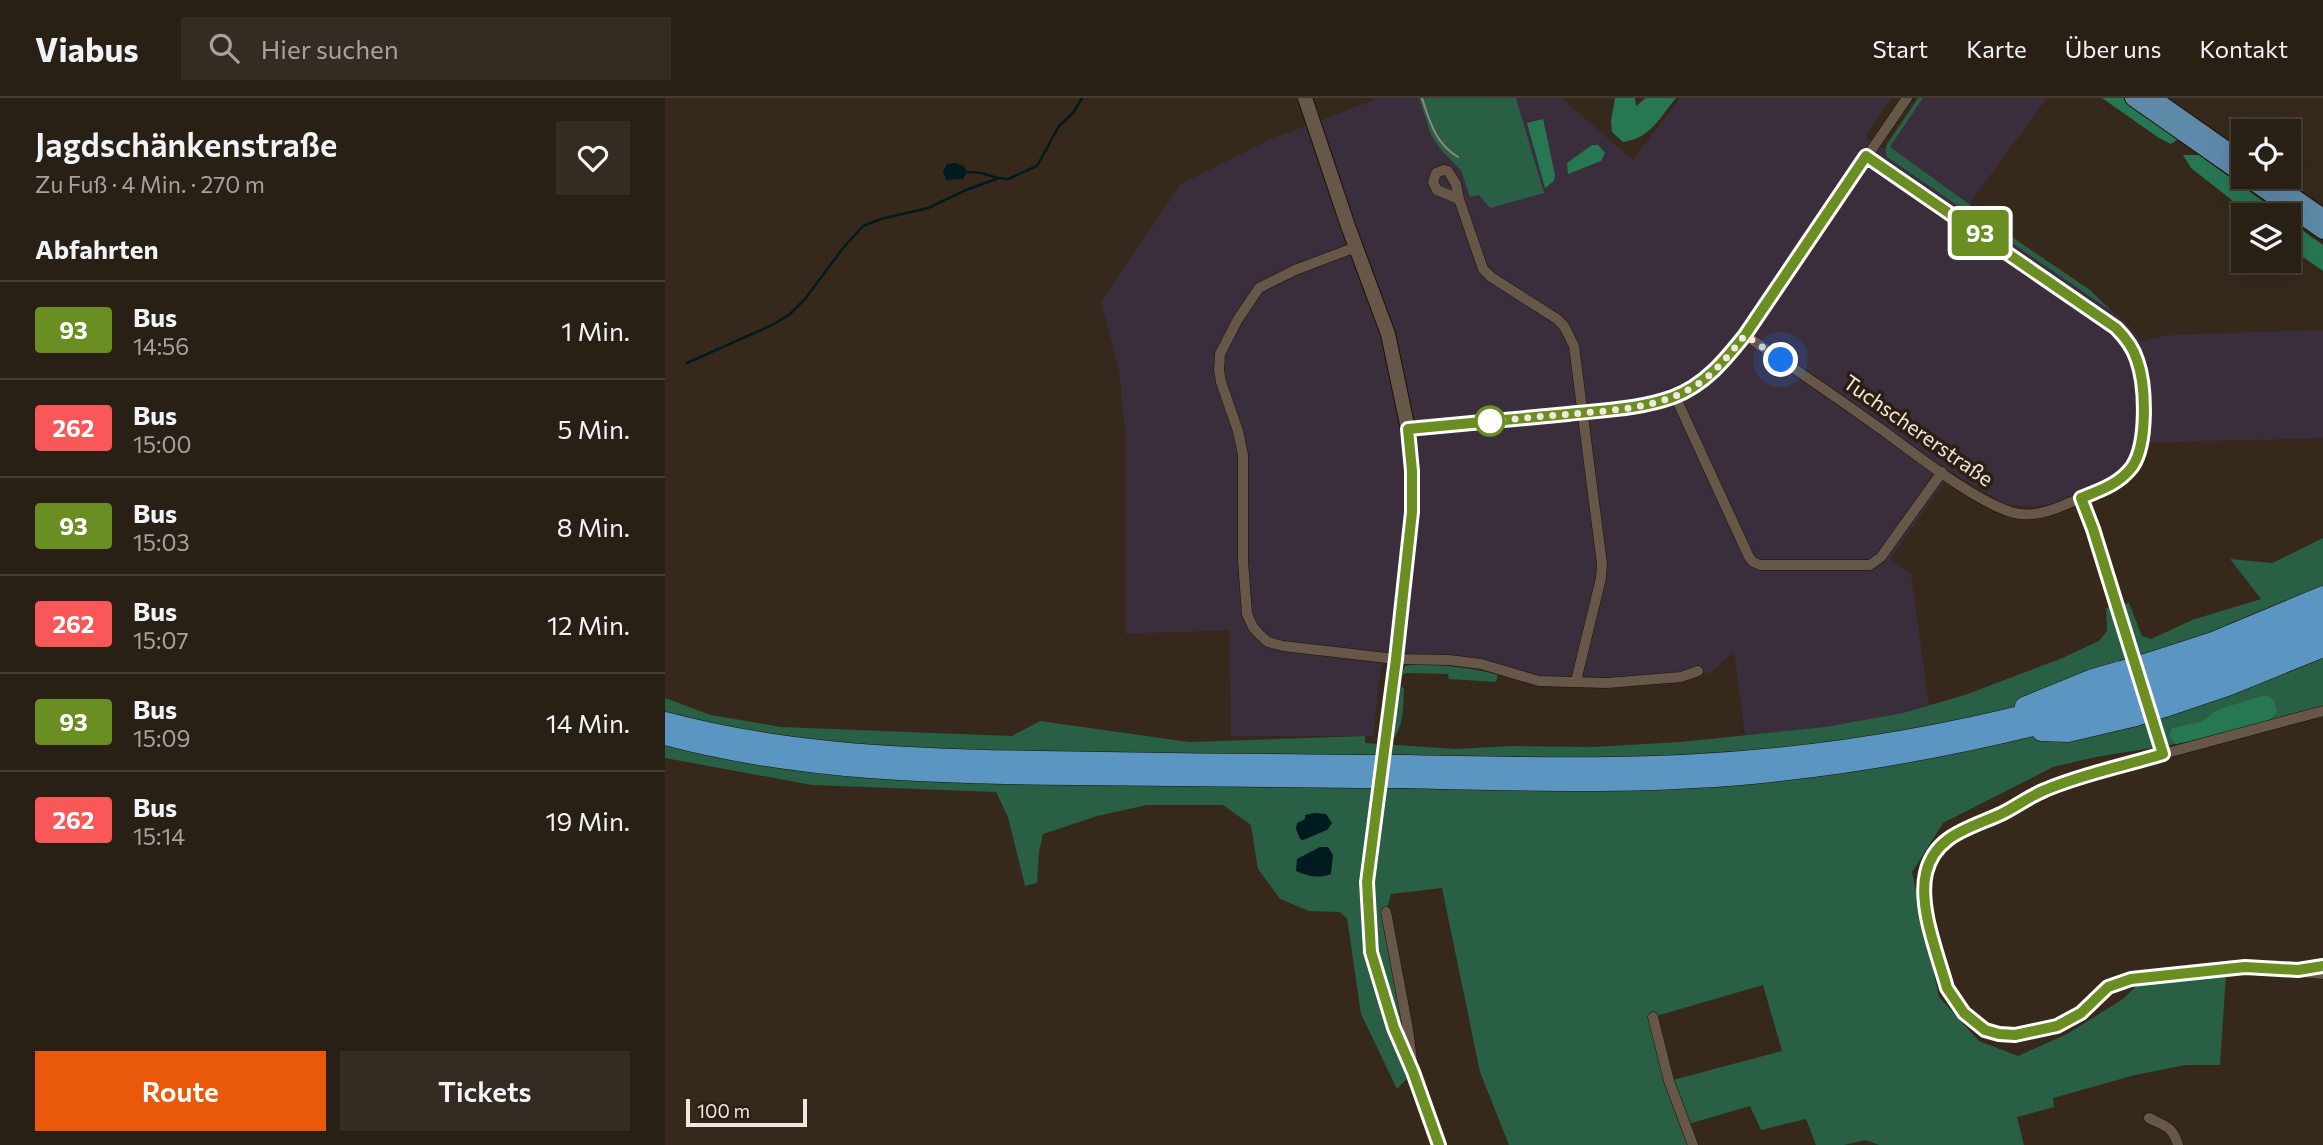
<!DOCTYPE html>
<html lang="de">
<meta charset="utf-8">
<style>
:root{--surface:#281f15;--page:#342c22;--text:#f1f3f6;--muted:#a5a2a0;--line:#443d34;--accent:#ea580c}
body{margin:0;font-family:Commissioner,sans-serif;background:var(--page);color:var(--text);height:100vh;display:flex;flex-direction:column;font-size:26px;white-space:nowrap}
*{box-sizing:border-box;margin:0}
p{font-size:23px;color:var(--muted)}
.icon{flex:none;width:38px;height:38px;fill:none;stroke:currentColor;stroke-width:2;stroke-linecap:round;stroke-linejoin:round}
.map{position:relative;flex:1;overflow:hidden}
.drawer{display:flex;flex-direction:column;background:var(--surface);width:665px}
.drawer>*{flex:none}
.badge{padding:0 14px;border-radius:5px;font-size:24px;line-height:46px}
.tools{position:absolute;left:1566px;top:21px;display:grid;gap:14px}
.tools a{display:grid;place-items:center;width:70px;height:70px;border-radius:0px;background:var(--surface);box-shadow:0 7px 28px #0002,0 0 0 2px var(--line);font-size:35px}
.scale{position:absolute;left:21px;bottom:18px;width:121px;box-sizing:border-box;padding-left:7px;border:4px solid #f1e7df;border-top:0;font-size:19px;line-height:24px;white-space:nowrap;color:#f1e7df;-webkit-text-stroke:5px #2c1f12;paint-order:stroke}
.you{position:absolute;width:35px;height:35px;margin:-18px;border:5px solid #fff;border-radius:50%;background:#1a73e8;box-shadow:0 0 0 10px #1a73e833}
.map>.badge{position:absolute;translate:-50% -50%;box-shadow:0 0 0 4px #fff}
h2{padding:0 35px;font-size:26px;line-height:63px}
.round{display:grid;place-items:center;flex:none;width:74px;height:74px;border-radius:0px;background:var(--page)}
.head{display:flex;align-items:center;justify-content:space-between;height:119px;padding:0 35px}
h1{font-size:33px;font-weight:600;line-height:52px}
.action{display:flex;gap:14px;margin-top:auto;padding:14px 35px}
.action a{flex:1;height:80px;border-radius:0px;background:var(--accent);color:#fff;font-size:28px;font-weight:600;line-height:80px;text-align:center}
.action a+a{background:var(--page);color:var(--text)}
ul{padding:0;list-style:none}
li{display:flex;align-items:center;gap:21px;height:98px;padding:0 35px;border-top:2px solid var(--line)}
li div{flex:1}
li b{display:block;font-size:26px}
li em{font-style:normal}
li .badge{min-width:77px;font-weight:700;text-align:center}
header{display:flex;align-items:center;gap:42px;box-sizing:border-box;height:98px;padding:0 35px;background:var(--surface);border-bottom:2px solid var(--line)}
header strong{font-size:33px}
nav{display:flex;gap:38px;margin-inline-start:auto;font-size:24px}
.search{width:490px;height:63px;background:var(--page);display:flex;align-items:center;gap:18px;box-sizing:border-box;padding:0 24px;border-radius:0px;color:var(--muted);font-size:26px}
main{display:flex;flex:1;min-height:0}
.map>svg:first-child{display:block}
.industrial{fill:#3b2e3c}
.green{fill:#285f45;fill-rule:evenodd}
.forest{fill:#277753}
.water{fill:#001b1f}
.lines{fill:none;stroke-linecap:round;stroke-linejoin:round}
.stream{stroke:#001b1f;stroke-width:2.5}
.minor-casing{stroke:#1d1105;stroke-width:11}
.secondary-casing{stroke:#1d1105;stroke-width:16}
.trunk-casing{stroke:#1d1105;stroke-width:18}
.motorway-casing{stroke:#1d1105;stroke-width:19}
.minor{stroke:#675749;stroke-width:10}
.secondary{stroke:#675749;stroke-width:14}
.trunk{stroke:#5e8aaa;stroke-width:16}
.motorway{stroke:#5b96c3;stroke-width:18}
.tram{stroke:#93877d;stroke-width:2}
.motorway-bridge-casing{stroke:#1d1105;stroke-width:19;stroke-linecap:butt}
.motorway-bridge{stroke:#5b96c3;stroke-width:18}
.line-casing{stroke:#fff;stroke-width:16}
.line{stroke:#6b8e23;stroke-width:10}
.walk{stroke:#f1e7df;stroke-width:7;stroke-dasharray:0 12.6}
.stop-dot{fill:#fff;stroke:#6b8e23;stroke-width:3.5}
.labels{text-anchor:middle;stroke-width:7;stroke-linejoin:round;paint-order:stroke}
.street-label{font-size:21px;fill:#f1e7df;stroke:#2c1f12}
</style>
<header>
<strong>Viabus</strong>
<div class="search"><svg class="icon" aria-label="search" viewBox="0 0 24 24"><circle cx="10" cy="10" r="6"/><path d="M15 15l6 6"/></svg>Hier suchen</div>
<nav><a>Start</a><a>Karte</a><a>Über uns</a><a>Kontakt</a></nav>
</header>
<main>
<section class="drawer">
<div class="head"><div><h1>Jagdschänkenstraße</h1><p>Zu Fuß · 4 Min. · 270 m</p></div><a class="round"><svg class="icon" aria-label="heart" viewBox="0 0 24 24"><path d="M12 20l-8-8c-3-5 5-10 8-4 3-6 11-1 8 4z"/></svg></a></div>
<h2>Abfahrten</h2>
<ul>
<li><span class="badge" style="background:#6b8e23;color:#fff">93</span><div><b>Bus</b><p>14:56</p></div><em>1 Min.</em></li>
<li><span class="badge" style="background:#fa5858;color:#fff">262</span><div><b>Bus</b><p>15:00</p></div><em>5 Min.</em></li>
<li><span class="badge" style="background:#6b8e23;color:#fff">93</span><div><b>Bus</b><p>15:03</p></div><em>8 Min.</em></li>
<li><span class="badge" style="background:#fa5858;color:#fff">262</span><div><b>Bus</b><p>15:07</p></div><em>12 Min.</em></li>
<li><span class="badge" style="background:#6b8e23;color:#fff">93</span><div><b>Bus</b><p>15:09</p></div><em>14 Min.</em></li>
<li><span class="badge" style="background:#fa5858;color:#fff">262</span><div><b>Bus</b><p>15:14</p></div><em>19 Min.</em></li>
</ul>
<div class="action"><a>Route</a><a>Tickets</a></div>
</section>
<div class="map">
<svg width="1658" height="1047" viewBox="0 0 1658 1047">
<rect width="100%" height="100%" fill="#36291c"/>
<g class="industrial">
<path d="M714 0H896L968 62 1015 0H1226L1200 38 1425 192 1465 229 1476 244 1501 237 1658 232V340L1471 345 1462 366 1444 382 1385 406 1370 409 1340 406 1286 374 1225 461 1246 476 1264 607 1238 615 1160 629 1080 638 1070 559 1067 555 1046 575 928 581 874 579 745 556 740 553 716 568 708 638H566L564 532 461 536V343L454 271 436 204 516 86 606 41Z"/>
<path d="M1258 0H1382L1304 106 1225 49Z"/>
</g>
<g class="green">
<path d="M754 0H851L879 95 825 110 814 97 805 99 796 72 776 52 766 37Z"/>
<path d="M1253 0H1258L1225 49 1304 106 1310 114 1425 192 1446 213 1222 59 1220 52 1222 46Z"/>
<path d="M1658 440V608L1602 625 1528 643 1431 659 1388 669 1278 725 1247 774 1274 899 1314 943 1353 958 1402 936 1458 901 1472 887 1561 878 1555 967H1520L1470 977 1388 1000 1389 1009 1352 1019 1359 1047H1214L1200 1042 1179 1047H1151L1141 1021 1096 1032 1085 1008 1020 1027 1028 1047H844L815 974 777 790 726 796 721 814 748 974 732 991 696 916 682 820 674 814 644 813 615 801 593 771 586 727 558 707H482L432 718 378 736 374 754 372 785 360 788 343 719 331 694 147 687 0 660V600L46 617 116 629 347 638 375 623 524 644 700 638V645L791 651 845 648 928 649 1015 644 1160 629 1238 615 1300 597 1395 561 1434 543 1442 533 1441 510 1464 505 1477 538 1486 541 1527 522 1596 501 1565 461 1607 465ZM1098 887 1117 953 1004 983 988 919Z"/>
<path d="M750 566C779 567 805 569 833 577L831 584 784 581 783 576 742 575 736 577 740 568Z"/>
<path d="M732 587 739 590C738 611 739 628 726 645Z"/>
</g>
<g class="forest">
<path d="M950 0H970L971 8 981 0H1011C994 20 986 40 958 44L947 34 946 23Z"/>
<path d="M1437 0H1460L1516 39 1506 46 1494 40Z"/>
<path d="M878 21 890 77 889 83 880 90 862 25Z"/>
<path d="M927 47H933L940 55 936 63 903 76 902 65Z"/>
<path d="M1518 57H1534L1617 117H1586L1526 70Z"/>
<path d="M1624 123 1658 147V173L1624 149Z"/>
<path d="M1601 597 1609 602 1612 614 1602 625 1511 646 1504 638 1507 630 1536 624 1554 611Z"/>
</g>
<g class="water">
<path d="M290 65 299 68 302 74 298 81 281 82 278 73 282 66Z"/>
<path d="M649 715 661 716 667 725 662 732 638 742 635 741 631 731 632 725 640 721V717Z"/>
<path d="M655 749H663L668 757 666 776C653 781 643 778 631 773L632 761Z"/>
</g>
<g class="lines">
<g class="stream">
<path d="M302 74 316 75 333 80"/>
<path d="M22 265 105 228 124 217 140 201 178 150 198 128 216 121 263 110 301 92 334 80 343 81 372 68 394 28 408 15 417 0"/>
</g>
<defs>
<g id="minor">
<path d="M794 101 772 92 768 84 771 75 778 72 783 73 791 86 794 101 818 171 826 179 892 221 899 228 909 248 937 466 936 480 911 583"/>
<path d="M691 149 630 172 594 190 573 221 555 256 554 272 556 284 573 333 578 357V463L582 516 588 529 595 537 603 544 618 548 731 561 784 562 816 566 874 583 942 585 1016 579 1033 573"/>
<path d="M1080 237C1127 269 1174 301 1220 334 1249 355 1321 412 1355 416 1379 419 1403 405 1425 396 1449 387 1471 374 1476 347 1479 335 1477 322 1477 310 1477 282 1475 258 1456 235L1298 123 1201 58"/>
<path d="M1010 298 1084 459 1088 464 1095 467H1205L1216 459 1277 374"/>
<path d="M857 320C914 315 994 317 1040 281 1056 268 1068 252 1080 237L1242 0"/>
<path d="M1416 400 1471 569"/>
<path d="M1484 610 1498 656"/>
<path d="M1658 613 1498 656 1383 691 1337 715 1308 727 1283 740 1265 763 1259 789 1263 821 1282 890 1289 903 1309 924 1320 932 1334 936 1369 935 1392 928 1416 915 1443 889 1466 881 1580 869 1658 876"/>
<path d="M721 814 743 931 747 963"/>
<path d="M988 919 1004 983 1028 1047"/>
<path d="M1484 1020C1499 1028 1508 1028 1513 1047"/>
</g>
<path id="secondary" d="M640 0 683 128 723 236 743 331 747 373V414L731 561 702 784 706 854 729 930 748 974 774 1047"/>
<g id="trunk">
<path d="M1468 0 1578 77"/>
<path d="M1488 0 1578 63"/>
<path d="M1581 79 1658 133"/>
<path d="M1600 79 1658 119"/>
</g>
<g id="motorway">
<path d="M1486 563 1548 543 1658 497"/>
<path d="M1491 579 1554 558 1658 515"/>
<path d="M1495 594 1561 571 1658 532"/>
<path d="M1359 608 1425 581 1456 572"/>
<path d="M1500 610 1565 588 1658 550"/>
<path d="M0 623C123 656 249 660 375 662 482 664 588 665 695 666"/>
<path d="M1376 634 1403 635 1471 619"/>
<path d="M0 638C135 674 273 677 412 678 506 679 600 680 694 681"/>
<path d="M741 666C833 668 925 670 1017 666 1168 659 1317 632 1461 588"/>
<path d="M739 681C861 684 985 688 1106 675 1229 662 1348 637 1466 603"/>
</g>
</defs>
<use href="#minor" class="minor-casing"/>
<use href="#secondary" class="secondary-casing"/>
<use href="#trunk" class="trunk-casing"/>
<use href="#motorway" class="motorway-casing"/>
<use href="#minor" class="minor"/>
<use href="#secondary" class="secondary"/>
<use href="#trunk" class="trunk"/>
<use href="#motorway" class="motorway"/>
<path class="tram" d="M757 0C765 24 770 45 793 59"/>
<defs>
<g id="motorway-bridge">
<path d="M1456 572 1486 563"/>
<path d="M1461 588 1491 579"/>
<path d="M1466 603 1495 594"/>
<path d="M1471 619 1500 610"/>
<path d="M695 666H741"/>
<path d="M694 681H739"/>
</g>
</defs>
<use href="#motorway-bridge" class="motorway-bridge-casing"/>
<use href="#motorway-bridge" class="motorway-bridge"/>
</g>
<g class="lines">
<defs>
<path id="line" d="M774 1047 748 974 729 930 706 854 702 784 731 561 747 414V373L743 331C796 326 850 321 903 316 938 312 975 311 1008 299 1040 287 1060 262 1080 237L1201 58 1451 230C1460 239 1468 249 1472 262 1481 287 1483 346 1467 369 1454 386 1436 392 1416 400L1428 431 1498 656C1459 668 1417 676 1380 692 1365 698 1352 708 1338 715 1307 730 1270 736 1261 775 1253 809 1273 857 1282 890L1299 915 1320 932 1334 936 1350 937 1392 928 1416 915 1443 889 1466 881 1580 869 1633 872 1658 868"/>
</defs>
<use href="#line" class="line-casing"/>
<use href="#line" class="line"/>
<path class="walk" d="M825 323C852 321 879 318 906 316 951 312 1003 310 1040 281 1056 268 1068 252 1080 237L1116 262"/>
</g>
<circle class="stop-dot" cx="825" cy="323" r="14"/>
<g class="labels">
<g class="street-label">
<text transform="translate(1253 333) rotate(35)" y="7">Tuchschererstraße</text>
</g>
</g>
</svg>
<div class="tools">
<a><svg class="icon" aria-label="locate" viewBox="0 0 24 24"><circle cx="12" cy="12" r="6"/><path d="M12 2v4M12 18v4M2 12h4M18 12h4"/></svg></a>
<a><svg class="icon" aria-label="layers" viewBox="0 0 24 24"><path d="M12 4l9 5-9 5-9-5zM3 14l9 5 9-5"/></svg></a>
</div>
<div class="scale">100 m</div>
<div class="you" style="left:1116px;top:262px"></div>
<b class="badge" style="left:1315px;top:135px;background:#6b8e23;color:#fff">93</b>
</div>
</main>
